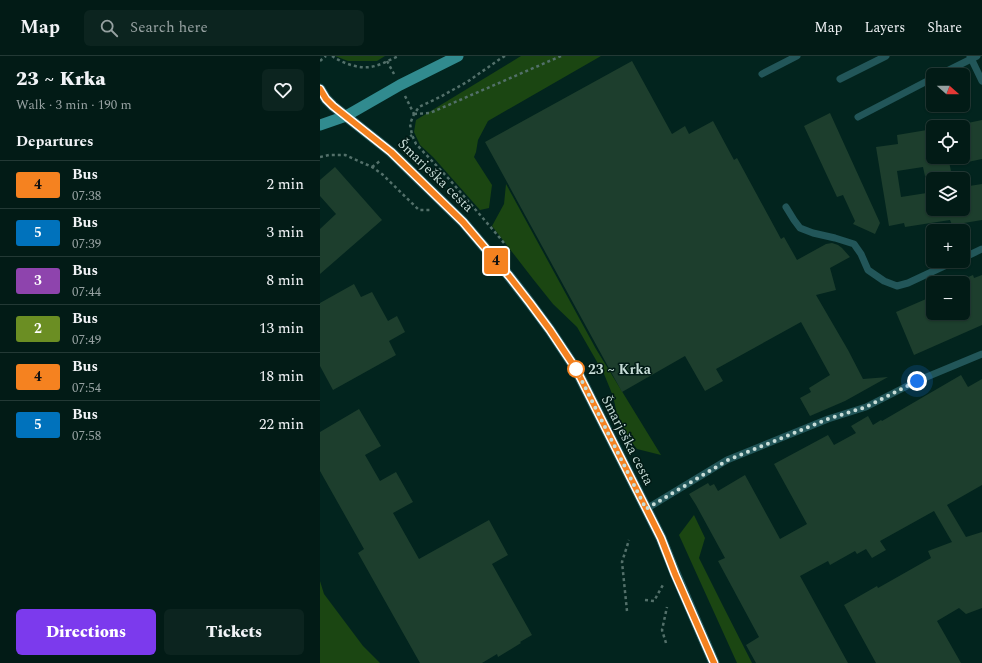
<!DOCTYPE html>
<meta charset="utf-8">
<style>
:root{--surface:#021b16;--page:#0c241f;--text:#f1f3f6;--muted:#96a1a1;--line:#233935;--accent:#7c3aed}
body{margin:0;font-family:Spectral,serif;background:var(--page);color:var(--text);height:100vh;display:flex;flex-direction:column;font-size:15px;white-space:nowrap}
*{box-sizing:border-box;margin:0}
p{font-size:13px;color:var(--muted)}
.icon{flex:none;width:22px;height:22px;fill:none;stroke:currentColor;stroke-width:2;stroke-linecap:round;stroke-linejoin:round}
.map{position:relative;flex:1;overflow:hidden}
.sheet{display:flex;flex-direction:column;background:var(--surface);width:320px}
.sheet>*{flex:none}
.badge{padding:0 8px;border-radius:3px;font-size:14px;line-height:26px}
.needle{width:26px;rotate:111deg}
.controls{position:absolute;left:606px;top:12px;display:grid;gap:8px}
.controls a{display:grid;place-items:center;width:44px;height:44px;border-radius:6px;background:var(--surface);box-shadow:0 1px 3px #0004,0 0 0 1px var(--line);font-size:20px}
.you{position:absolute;width:20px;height:20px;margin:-10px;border:3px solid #fff;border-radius:50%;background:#1a73e8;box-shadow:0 0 0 6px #1a73e833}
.map>.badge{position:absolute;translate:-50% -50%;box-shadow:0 0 0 2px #fff}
h2{padding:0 16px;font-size:15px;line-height:36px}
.round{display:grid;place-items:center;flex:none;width:42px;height:42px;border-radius:6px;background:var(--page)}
.overview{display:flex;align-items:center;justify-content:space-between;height:68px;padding:0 16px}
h1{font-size:19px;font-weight:800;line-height:30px}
.cta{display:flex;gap:8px;margin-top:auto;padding:8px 16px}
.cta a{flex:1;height:46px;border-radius:6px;background:var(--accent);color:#fff;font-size:16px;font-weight:800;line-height:46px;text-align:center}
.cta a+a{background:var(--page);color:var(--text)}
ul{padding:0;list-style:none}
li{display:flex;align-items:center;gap:12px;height:48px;padding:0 16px;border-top:1px solid var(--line)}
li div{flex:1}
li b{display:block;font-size:15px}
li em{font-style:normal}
li .badge{min-width:44px;font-weight:700;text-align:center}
header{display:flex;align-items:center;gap:24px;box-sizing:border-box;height:56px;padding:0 20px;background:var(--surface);border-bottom:1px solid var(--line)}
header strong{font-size:19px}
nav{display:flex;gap:22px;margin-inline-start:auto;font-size:14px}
.search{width:280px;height:36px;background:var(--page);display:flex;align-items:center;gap:10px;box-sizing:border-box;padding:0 14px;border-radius:6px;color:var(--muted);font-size:15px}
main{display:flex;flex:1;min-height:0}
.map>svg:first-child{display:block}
.green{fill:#1b4612}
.building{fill:#1d3e2d}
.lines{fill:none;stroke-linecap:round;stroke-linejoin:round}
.path{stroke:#53706a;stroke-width:2.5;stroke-dasharray:3 3;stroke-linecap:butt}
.service{stroke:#225659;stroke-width:7}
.tertiary{stroke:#225659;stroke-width:11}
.primary{stroke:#318b8f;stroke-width:11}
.line-casing{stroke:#fff;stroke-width:9}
.line{stroke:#f58220;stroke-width:6}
.walk{stroke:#c7ddd8;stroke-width:4;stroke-dasharray:0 7.2}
.stop-dot{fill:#fff;stroke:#f58220;stroke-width:2}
.labels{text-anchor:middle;stroke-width:3;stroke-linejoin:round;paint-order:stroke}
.street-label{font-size:14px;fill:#c7ddd8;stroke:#001a15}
.stop-label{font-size:14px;font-weight:bold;fill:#c7ddd8;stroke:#001a15;text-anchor:start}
</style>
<header>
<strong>Map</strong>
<div class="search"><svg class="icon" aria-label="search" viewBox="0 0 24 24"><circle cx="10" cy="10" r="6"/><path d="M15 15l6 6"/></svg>Search here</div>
<nav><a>Map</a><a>Layers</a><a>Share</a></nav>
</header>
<main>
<section class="sheet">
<div class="overview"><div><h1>23 ~ Krka</h1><p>Walk · 3 min · 190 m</p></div><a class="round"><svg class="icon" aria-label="heart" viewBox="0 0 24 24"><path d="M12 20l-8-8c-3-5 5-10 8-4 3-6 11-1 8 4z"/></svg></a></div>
<h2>Departures</h2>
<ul>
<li><span class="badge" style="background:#f58220;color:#111">4</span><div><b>Bus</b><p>07:38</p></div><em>2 min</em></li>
<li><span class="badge" style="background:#0072bc;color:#fff">5</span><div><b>Bus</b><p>07:39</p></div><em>3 min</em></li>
<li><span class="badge" style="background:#8e44ad;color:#fff">3</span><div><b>Bus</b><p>07:44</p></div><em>8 min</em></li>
<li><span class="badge" style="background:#6b8e23;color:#fff">2</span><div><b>Bus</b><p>07:49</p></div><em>13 min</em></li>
<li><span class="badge" style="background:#f58220;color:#111">4</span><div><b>Bus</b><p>07:54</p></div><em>18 min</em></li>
<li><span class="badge" style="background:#0072bc;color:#fff">5</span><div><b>Bus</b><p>07:58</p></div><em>22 min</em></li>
</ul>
<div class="cta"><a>Directions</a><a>Tickets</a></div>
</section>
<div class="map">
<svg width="662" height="607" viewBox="0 0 662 607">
<rect width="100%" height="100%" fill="#02241e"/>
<g class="green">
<path d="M15 0H65L57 5H28Z"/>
<path d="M201 0H281L168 65 158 84 156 96 154 101 172 129 169 152 160 154 113 101 100 89 94 76 96 64Z"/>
<path d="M186 128 276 293 341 399 317 393 309 383 297 358 293 340 284 318 257 271 233 248 213 223 172 170 184 148Z"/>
<path d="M374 459 385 482 379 502 403 550 432 607H417L359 479Z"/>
<path d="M0 525 4 538 43 590 60 607H0Z"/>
</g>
<g class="building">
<path d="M312 5 352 78 365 70 369 78 393 65 414 104 417 102 461 183 464 181 477 204 506 188 512 187 518 189 522 192 530 201 510 212 516 234 496 239 528 294 543 323 568 321 525 345 490 360 480 342 491 336 489 332 510 319 481 266 396 313 403 325 385 335 365 300 302 336 165 86Z"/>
<path d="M510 57 560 167 555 178 533 168 535 165 523 139 517 141 484 70Z"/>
<path d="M662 64V103L643 107V68Z"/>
<path d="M613 73V101H628L631 115 605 120 603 111 577 115 581 141 613 136V153H643V131L662 128V164L632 169 630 164 585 171 584 167 569 170 556 91 578 88 577 79Z"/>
<path d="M15 111 62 164 0 218V173L16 158 0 140V124Z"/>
<path d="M653 219 654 222 662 219V269L594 299 576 256 613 240V257H643V227L641 224Z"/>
<path d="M34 228 41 241 52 236 68 265 77 260 85 276 69 285 76 299 13 334 0 310V247Z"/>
<path d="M641 319 648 331 662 323V429L627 449 646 481 662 476V552L646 558 639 552 617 565 641 607H556L524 549 557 530 558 532 611 502 608 495 632 486 614 455 560 485 566 494 552 502 546 493 537 498 535 495 510 509 508 505 480 520 528 607H436L426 589 439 581 398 505 405 502 376 449 369 438 388 427 390 430 394 428 398 435 425 419 460 483 487 468 454 408 508 379 514 389 536 377 531 370 548 360 553 369 561 364 562 365Z"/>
<path d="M39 353 61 390 45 399 60 425 76 416 93 446 73 457 99 503 169 464 188 499 172 508 212 579 200 586 201 587 178 601 177 598 162 607H100L38 497 44 493 0 415V376Z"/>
</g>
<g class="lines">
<g class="path">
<path d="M12 0C24 8 41 14 55 10 63 8 71 3 79 0"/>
<path d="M185 0 180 3 147 26 120 41 99 51 94 58 90 68 92 79 96 88 129 123 174 175 184 187 185 194"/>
<path d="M0 5 6 0"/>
<path d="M67 5 74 18"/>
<path d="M85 40 94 58"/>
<path d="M94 58 110 57 241 0"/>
<path d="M81 88 92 79"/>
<path d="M0 101 9 99H25L52 111 62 118 99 154H112"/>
<path d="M52 111 60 105"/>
<path d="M325 544 334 545 344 527"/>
<path d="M307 555 302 506 309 484"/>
<path d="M346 587 342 574 347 551"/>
</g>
<g class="service">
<path d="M650 0 662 25"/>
<path d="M442 18 477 0"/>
<path d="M619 19 657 0"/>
<path d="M520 23 566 0"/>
<path d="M538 61 613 22"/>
<path d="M466 151 474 164 480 172 493 177 515 182 534 188 541 198 548 214 564 225 577 230 588 227 635 205"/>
<path d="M643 202 662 193"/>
<path d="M326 453 407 404 508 363 546 351 597 325 662 298"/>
</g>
<path class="tertiary" d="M0 33 6 43 13 50 71 96 143 166 189 220 210 247 230 274 256 313 341 482 355 517 394 607"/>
<path class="primary" d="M0 69 26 60 80 29 138 0"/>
</g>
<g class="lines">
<defs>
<path id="line" d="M0 33 6 43 13 50 71 96 143 166 189 220 210 247 230 274 256 313 341 482 355 518 394 607"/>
</defs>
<use href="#line" class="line-casing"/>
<use href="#line" class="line"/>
<path class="walk" d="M256 313 326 453 408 404 508 363 546 351 597 325"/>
</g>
<circle class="stop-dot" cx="256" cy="313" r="8"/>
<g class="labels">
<g class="street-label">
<text transform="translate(116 119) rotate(44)" y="5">Šmarješka cesta</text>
<text transform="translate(308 384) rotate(63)" y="5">Šmarješka cesta</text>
</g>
<g class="stop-label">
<text x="268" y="318">23 ~ Krka</text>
</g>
</g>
</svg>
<div class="controls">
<a><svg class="needle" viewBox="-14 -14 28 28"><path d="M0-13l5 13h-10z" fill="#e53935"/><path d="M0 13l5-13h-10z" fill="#96a1a1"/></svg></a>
<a><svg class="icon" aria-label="locate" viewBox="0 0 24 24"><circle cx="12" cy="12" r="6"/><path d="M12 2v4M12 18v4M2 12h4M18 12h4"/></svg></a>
<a><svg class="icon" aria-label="layers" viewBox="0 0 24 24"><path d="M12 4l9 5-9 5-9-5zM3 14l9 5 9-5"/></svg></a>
<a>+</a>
<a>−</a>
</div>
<div class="you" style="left:597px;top:325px"></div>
<b class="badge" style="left:176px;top:205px;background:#f58220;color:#111">4</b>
</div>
</main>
